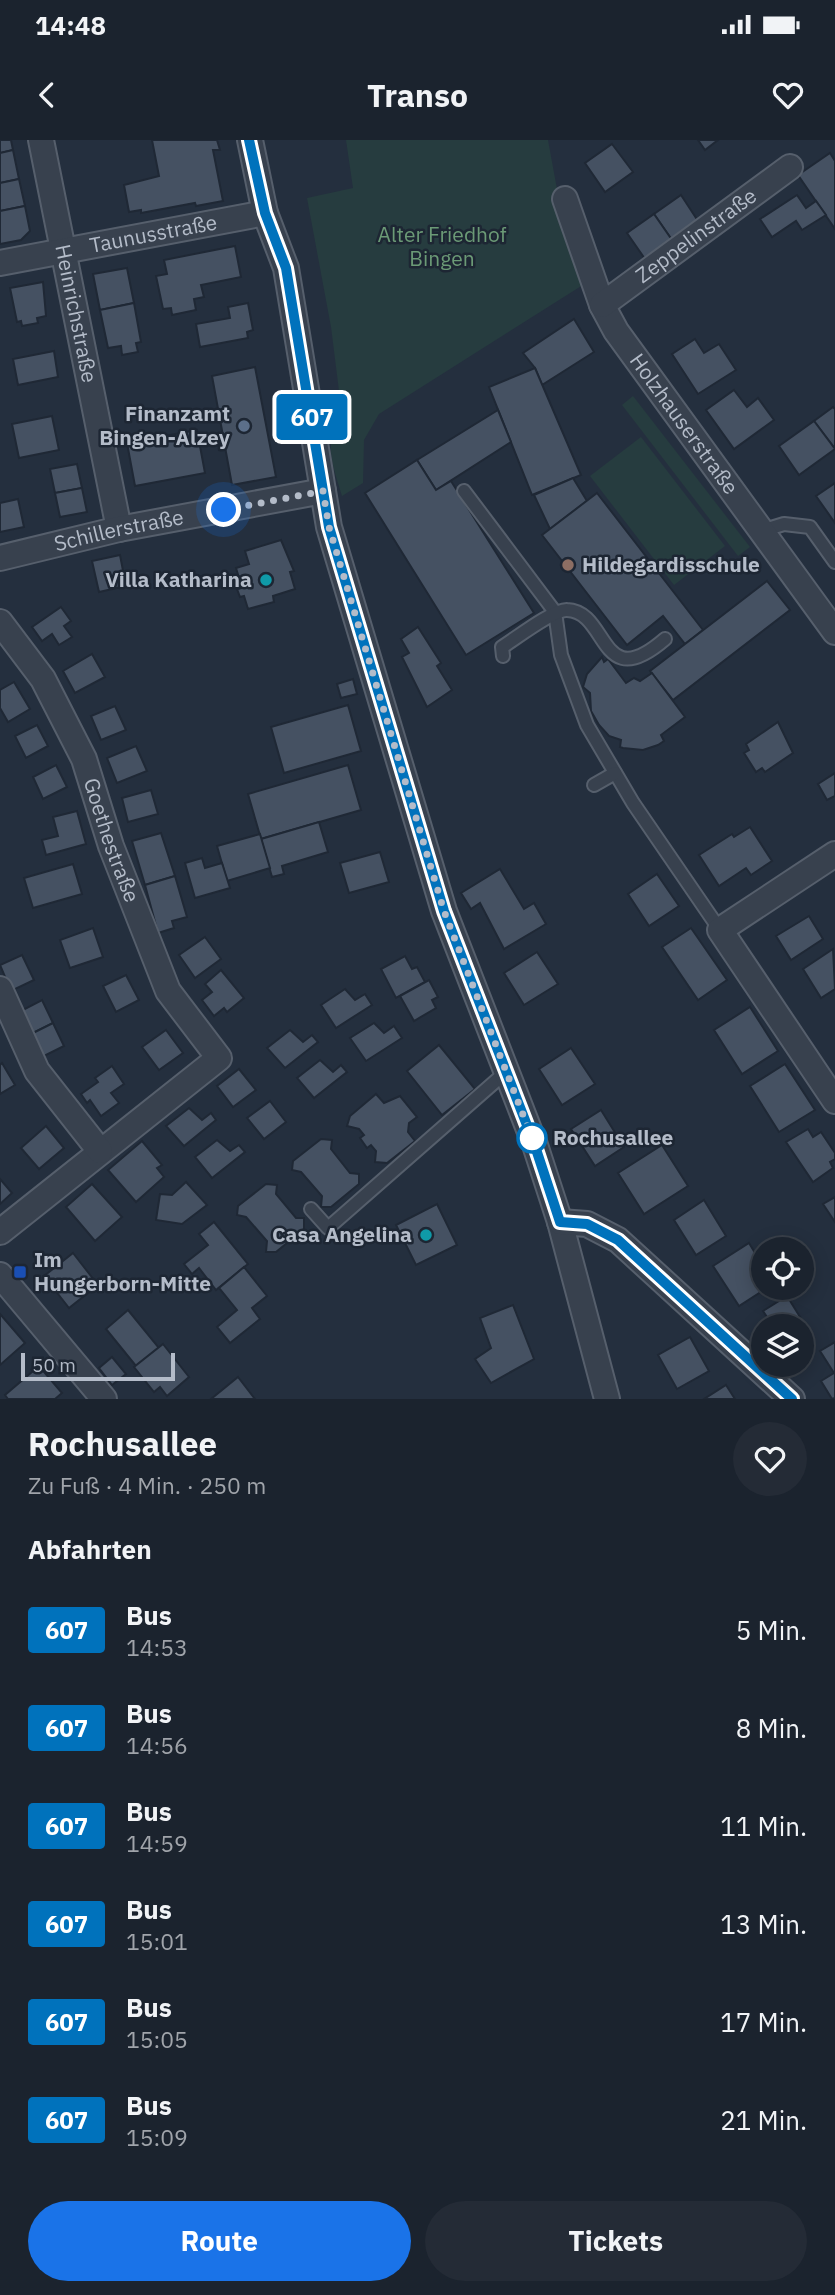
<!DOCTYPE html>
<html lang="de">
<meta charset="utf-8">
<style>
:root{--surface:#1b232e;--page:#242b36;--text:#f1f3f6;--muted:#a0a4aa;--line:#39404a;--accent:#1a73e8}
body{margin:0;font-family:"IBM Plex Sans",sans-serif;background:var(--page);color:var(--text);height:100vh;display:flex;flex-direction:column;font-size:26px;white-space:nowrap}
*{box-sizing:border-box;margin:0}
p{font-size:23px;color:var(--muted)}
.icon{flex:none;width:38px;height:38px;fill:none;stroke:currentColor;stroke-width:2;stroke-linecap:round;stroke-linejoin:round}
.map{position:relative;height:1259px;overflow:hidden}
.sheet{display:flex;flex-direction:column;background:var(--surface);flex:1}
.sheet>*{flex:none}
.badge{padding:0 14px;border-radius:5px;font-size:24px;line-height:46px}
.tools{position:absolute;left:751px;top:1097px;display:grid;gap:14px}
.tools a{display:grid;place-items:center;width:63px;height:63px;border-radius:50%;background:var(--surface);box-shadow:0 4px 18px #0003,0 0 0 2px var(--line);font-size:35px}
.scale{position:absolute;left:21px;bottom:18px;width:154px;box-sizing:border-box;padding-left:7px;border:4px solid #b4bcc9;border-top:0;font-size:19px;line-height:24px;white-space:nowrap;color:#b4bcc9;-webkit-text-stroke:5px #1d2633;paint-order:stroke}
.you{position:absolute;width:35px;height:35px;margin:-18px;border:5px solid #fff;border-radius:50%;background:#1a73e8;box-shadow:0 0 0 10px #1a73e833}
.map>.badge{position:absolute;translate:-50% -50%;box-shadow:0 0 0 4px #fff}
h2{padding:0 28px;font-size:26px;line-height:63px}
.round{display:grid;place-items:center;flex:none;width:74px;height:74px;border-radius:37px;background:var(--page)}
.summary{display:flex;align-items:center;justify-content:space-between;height:119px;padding:0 28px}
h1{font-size:33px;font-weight:800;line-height:52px}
.primary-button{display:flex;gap:14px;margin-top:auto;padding:14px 28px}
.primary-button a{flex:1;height:80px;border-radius:42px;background:var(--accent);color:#fff;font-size:28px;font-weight:800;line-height:80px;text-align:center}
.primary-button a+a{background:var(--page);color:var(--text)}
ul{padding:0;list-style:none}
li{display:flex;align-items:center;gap:21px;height:98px;padding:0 28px}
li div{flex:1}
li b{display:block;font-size:26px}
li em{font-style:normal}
li .badge{min-width:77px;font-weight:700;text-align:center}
.status{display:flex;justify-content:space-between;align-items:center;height:49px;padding:0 35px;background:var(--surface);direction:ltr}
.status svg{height:19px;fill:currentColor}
header{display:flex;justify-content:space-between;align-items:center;height:91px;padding:0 28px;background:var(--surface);font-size:32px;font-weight:800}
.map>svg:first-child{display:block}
.green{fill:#263c3f}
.building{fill:#455162;stroke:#1f2835;stroke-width:2}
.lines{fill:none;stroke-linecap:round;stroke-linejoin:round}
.service-casing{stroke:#565f6c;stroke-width:16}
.minor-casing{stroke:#565f6c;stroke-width:28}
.service{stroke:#38414e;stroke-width:12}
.minor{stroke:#38414e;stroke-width:24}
.line-casing{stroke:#fff;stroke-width:16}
.line{stroke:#0072bc;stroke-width:10}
.walk{stroke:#b4bcc9;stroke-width:7;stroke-dasharray:0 12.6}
.service-dot{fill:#5c6f8a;stroke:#1d2633;stroke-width:2.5}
.education-dot{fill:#8d6e63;stroke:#1d2633;stroke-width:2.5}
.culture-dot{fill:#0f9aa8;stroke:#1d2633;stroke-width:2.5}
.stop-dot{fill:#fff;stroke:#0072bc;stroke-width:3.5}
.transit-dot{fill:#1a4fb4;stroke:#1d2633;stroke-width:2.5}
.labels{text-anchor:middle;stroke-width:5;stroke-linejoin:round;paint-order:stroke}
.street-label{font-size:21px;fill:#b4bcc9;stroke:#1d2633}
.park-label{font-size:21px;fill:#6b9a76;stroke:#1d2633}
.poi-label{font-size:21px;font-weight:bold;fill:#b4bcc9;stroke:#1d2633;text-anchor:end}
.stop-label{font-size:21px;font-weight:bold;fill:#b4bcc9;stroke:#1d2633;text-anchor:start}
</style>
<div class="status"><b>14:48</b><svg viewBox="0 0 49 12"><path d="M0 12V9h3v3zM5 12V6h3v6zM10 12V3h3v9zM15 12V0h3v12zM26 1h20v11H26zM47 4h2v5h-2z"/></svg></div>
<header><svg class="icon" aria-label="back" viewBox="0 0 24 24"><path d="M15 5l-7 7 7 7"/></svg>Transo<svg class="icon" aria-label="heart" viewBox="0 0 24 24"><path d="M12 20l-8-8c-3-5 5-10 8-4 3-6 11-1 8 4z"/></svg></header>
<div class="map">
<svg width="835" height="1259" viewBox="0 0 835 1259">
<rect width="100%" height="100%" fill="#242f3e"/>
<g class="green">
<path d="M346 0H548L559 60 586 143 379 274 364 300 363 343 342 356C333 326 322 302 342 275L331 187 307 58 353 48Z"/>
<path d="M633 256 750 407 738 416 622 265Z"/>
<path d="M641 297 725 406 674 445 590 336Z"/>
</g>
<g class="building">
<path d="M0 0H11L13 10 0 13Z"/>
<path d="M152 0H217L220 10H213L223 61 196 66 195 63 141 73V70L129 72 124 45 159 36Z"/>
<path d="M698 0H718L705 10Z"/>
<path d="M612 4 633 32 605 52 585 23Z"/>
<path d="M13 10 19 39 0 43V13Z"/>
<path d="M830 13 835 21V89L798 35Z"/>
<path d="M19 39 25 66 0 71V43Z"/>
<path d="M681 55 698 81 672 100 654 74Z"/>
<path d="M797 55 806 68 816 61 826 75 802 90 796 81 772 97 760 79Z"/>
<path d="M25 66 30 91 21 100 0 104V71Z"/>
<path d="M654 74 672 100 645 119 627 93Z"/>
<path d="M235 106 241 137 201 145 204 157 194 159 196 170 172 175 171 168 163 169 156 136 167 134 164 120Z"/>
<path d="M127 128 134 163 100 170 93 134Z"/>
<path d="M43 142 46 176 37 178 38 183 22 186 21 181 17 182 10 148Z"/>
<path d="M134 163 141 202 136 203 138 212 122 215 121 206 108 208 100 170Z"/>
<path d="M248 163 253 190 247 192 248 198 200 207 196 184 230 178 228 167Z"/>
<path d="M574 179 594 212 542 245 535 228 523 213Z"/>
<path d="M695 199 704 213 719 204 736 230 698 254 672 214Z"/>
<path d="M54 211 58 237 18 245 13 219Z"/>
<path d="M255 227 276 337 232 345 212 236Z"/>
<path d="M535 228 581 335 532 355 489 247Z"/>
<path d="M734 250 747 267 758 258 774 280 734 309 706 270Z"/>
<path d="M833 267 835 269V309L814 281Z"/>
<path d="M498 270 511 302 436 350 417 320Z"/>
<path d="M52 276 59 310 19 318 12 284Z"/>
<path d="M814 281 835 309 799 335 779 306Z"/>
<path d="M197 290 205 333 135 346 127 303Z"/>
<path d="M417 320 436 350 451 341 534 473 466 515 365 353Z"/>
<path d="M77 324 82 348 55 353 50 329Z"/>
<path d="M573 338 587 361 550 389 534 355Z"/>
<path d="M835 343V383L816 356Z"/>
<path d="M82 348 87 372 60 377 55 353Z"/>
<path d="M597 353 703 490 685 504 663 476 627 505 542 395Z"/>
<path d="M18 359 24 387 0 392V363Z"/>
<path d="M281 400 294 431 290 432 295 449 273 456 274 462 248 469 244 456 240 457 237 449 242 448 236 428 249 424 245 411Z"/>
<path d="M120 415 126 446 99 452 92 421Z"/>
<path d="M767 441 790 470 673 560 650 531Z"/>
<path d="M61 467 71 481 64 486 72 497 59 505 52 494 42 501 32 487Z"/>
<path d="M418 487 441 523 437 526 452 550 427 567 402 517 409 513 401 499Z"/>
<path d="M92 514 105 537 75 553 63 531Z"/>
<path d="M602 517 604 522 608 519 626 543 634 538 640 541 652 533 685 577 661 595 664 601 658 605 643 610 623 608 620 607 621 600 609 596 599 585 591 571 590 553 583 547 587 534Z"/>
<path d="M353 539 357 554 341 558 337 544Z"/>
<path d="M14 542 30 569 8 582 0 568V550Z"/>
<path d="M348 565 361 611 284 633 271 587Z"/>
<path d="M115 566 126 590 101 600 91 576Z"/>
<path d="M778 582 793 613 765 632 762 628 756 632 744 613 749 610 746 604Z"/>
<path d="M37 585 48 606 26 618 15 596Z"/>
<path d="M136 606 147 631 117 643 107 618Z"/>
<path d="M56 625 67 647 43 659 33 637Z"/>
<path d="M348 625 361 670 261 699 248 654Z"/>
<path d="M835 633V656L827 660 818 644Z"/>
<path d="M151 650 158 674 128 682 122 658Z"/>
<path d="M77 671 86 704 46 715 42 700 58 696 53 677Z"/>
<path d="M319 682 328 712 282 726 284 734 272 737 261 699Z"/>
<path d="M750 687 772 721 751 735 746 728 719 746 699 715 732 694 734 697Z"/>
<path d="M161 693 175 736 145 745 132 701Z"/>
<path d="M260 694 270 728 227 741 217 706Z"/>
<path d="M380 712 389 742 349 753 340 723Z"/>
<path d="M202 718 205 728 222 723 230 748 195 758 185 723Z"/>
<path d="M73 724 82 754 33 768 24 738Z"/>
<path d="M500 729 524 769 534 763 546 784 504 809 480 763 471 769 461 753Z"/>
<path d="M657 734 679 766 649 786 628 754Z"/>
<path d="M175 736 187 777 172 781 174 788 158 793 145 745Z"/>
<path d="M809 776 823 799 791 820 776 796Z"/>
<path d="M93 788 103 817 70 828 60 800Z"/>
<path d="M691 788 727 840 698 860 662 807Z"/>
<path d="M205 797 221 819 195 838 179 815Z"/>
<path d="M833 809 835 849 821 858 803 829Z"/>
<path d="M537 812 558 844 524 865 504 833Z"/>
<path d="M22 815 34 840 11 851 0 825Z"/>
<path d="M405 816 412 829 417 827 425 842 396 858 381 829Z"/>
<path d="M221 830 244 858 227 872 224 868 214 876 202 860 212 852 205 844Z"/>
<path d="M126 835 139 860 116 872 103 846Z"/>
<path d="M429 840 438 857 432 860 436 868 414 881 400 856Z"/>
<path d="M345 849 355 860 365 854 372 865 336 888 321 865Z"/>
<path d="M42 860 53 883 29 895 17 873Z"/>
<path d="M750 867 778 911 742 934 714 890Z"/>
<path d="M53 883 64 906 40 918 29 895Z"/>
<path d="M374 883 384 893 394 886 402 898 366 921 350 898Z"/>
<path d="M166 890 183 913 159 930 142 907Z"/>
<path d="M290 890 303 902 312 895 318 902 285 928 267 908Z"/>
<path d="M439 905 475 949 442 975 407 931Z"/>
<path d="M571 908 595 944 562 965 539 929Z"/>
<path d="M320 920 333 932 341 925 347 932 314 958 297 938Z"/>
<path d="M2 923 15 945 0 954V925Z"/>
<path d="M785 924 815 970 779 992 750 946Z"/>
<path d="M112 926 124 944 111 953 119 963 101 976 90 960 87 963 81 954 98 942 95 938Z"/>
<path d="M239 929 256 950 233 967 217 946Z"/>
<path d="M376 954 384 963 400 956 417 977 409 983 408 992 415 1001 387 1023 375 1022 376 1011 371 1005 367 1008 360 998 364 995 359 989 347 986 350 976Z"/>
<path d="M270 961 286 982 264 999 247 978Z"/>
<path d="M189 968 202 980 211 973 216 980 184 1006 166 986Z"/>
<path d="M601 970 624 1007 595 1026 571 989Z"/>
<path d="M46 986 64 1008 39 1029 21 1008Z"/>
<path d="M808 989 813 997 821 992 835 1013V1019L830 1022 833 1028 813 1042 786 1002Z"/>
<path d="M321 999 332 1000 331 1009 350 1033 359 1034V1044L331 1067H321L322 1056 301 1032 292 1030 293 1021Z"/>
<path d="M217 1000 230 1011 239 1005 245 1012 212 1038 195 1017Z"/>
<path d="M142 1001 162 1025 157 1028 164 1037 136 1062 108 1030Z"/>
<path d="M662 1005 688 1046 644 1074 618 1033Z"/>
<path d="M0 1039 12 1053 0 1064Z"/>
<path d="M186 1042 207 1065 182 1084 156 1080 160 1054 172 1055Z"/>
<path d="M92 1044 122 1077 95 1101 66 1067Z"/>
<path d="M266 1044 277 1045 276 1054 296 1078H304V1089L276 1112H266L267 1101 246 1077 237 1075 238 1066Z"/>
<path d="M835 1057V1082L823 1064Z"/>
<path d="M704 1060 726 1096 696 1115 674 1080Z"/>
<path d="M437 1064 457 1105 416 1125 396 1085Z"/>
<path d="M214 1082 248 1124 216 1150 199 1128 192 1134 184 1124 208 1105 199 1094Z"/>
<path d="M749 1103 763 1126V1148H767L739 1166 713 1126Z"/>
<path d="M73 1113 98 1145 69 1168 44 1136Z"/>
<path d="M244 1127 267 1156 252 1168 260 1179 230 1203 217 1187 237 1170 219 1148Z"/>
<path d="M787 1156 810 1193 802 1198V1186H773L763 1171Z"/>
<path d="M513 1165 534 1219 491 1243 475 1219 491 1208 480 1178Z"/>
<path d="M128 1170 159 1208 136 1226 106 1189Z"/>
<path d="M0 1174 25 1203 0 1225Z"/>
<path d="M690 1197 709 1231 677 1249 658 1215Z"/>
<path d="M835 1202V1258L832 1259 821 1241 834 1233 820 1211Z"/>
<path d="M163 1204 189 1237 167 1256 160 1247 154 1252 134 1227Z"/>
<path d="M112 1217 126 1234 112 1245 99 1228Z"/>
<path d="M39 1226 62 1253 55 1259H8L5 1255Z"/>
<path d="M238 1237 255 1259H211Z"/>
<path d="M726 1245 735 1259H704Z"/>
</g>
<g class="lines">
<defs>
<g id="service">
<path d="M464 351 555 472 561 515 587 585 633 663 720 790"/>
<path d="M761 391 784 384 810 387 835 422"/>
<path d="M503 516 502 507C515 499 554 469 567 470 609 471 599 556 665 499"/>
<path d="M594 645 615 633"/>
<path d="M311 1069 328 1088 506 932"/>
</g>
<g id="minor">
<path id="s1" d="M41 0 119 389"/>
<path d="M250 0 265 73 286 128 329 387 444 771 535 1005 560 1082 607 1259"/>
<path id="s2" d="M565 59 602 165 616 191 835 492"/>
<path id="s3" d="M0 123 265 73"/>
<path id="s4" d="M602 165 790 27"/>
<path id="s5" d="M0 418 119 389 323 351"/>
<path id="s6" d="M0 482 43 539 84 619 111 706 168 851 219 918 0 1092"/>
<path d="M835 714 720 790 835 961"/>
<path d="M0 849 37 931 100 1011"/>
<path d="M560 1082 587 1084 618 1100 792 1259"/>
<path d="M0 1135 104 1259"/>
</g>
</defs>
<use href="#service" class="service-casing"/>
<use href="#minor" class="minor-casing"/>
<use href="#service" class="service"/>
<use href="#minor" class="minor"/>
</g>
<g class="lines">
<defs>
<path id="line" d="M249 0 265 73 286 128 329 387 444 771 535 1006 560 1082 587 1084 618 1100 792 1259"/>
</defs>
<use href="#line" class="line-casing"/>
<use href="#line" class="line"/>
<path class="walk" d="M224 370 323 351 329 387 444 771 532 998"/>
</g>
<circle class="service-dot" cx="244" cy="286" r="7"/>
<circle class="education-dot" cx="568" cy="425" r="7"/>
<g class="culture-dot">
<circle cx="266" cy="440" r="7"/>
<circle cx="426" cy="1095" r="7"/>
</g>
<circle class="stop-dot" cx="532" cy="998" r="14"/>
<rect class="transit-dot" x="13" y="1125" width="14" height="14" rx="3.5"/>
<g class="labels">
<g class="street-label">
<text dy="7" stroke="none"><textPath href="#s3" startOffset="156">Taunusstraße</textPath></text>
<text dy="7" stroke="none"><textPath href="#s4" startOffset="117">Zeppelinstraße</textPath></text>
<text dy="7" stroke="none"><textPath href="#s1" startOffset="177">Heinrichstraße</textPath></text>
<text dy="7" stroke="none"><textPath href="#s2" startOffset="257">Holzhauserstraße</textPath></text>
<text dy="7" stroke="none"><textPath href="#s5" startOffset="122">Schillerstraße</textPath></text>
<text dy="7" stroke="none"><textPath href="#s6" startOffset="247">Goethestraße</textPath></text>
</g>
<g class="park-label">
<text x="442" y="102">Alter Friedhof<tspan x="442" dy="24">Bingen</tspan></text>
</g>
<g class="poi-label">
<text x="230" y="281">Finanzamt<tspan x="230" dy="24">Bingen-Alzey</tspan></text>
<text x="582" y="432" text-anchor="start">Hildegardisschule</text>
<text x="252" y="447">Villa Katharina</text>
<text x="412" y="1102">Casa Angelina</text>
<text x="34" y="1127" text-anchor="start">Im<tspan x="34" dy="24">Hungerborn-Mitte</tspan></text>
</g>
<g class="stop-label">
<text x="553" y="1005">Rochusallee</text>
</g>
</g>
</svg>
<div class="tools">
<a><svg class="icon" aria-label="locate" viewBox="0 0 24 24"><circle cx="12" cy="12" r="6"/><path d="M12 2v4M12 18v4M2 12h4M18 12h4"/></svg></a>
<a><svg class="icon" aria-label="layers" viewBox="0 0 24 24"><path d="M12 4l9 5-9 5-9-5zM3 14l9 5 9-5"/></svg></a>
</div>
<div class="scale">50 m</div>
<div class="you" style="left:224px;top:370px"></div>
<b class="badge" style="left:312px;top:277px;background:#0072bc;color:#fff">607</b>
</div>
<section class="sheet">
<div class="summary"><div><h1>Rochusallee</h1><p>Zu Fuß · 4 Min. · 250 m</p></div><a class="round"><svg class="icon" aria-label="heart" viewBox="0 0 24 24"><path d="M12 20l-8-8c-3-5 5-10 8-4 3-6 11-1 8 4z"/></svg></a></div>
<h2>Abfahrten</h2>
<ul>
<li><span class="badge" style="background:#0072bc;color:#fff">607</span><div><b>Bus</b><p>14:53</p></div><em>5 Min.</em></li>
<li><span class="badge" style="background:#0072bc;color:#fff">607</span><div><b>Bus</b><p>14:56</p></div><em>8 Min.</em></li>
<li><span class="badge" style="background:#0072bc;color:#fff">607</span><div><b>Bus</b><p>14:59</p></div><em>11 Min.</em></li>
<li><span class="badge" style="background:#0072bc;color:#fff">607</span><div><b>Bus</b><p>15:01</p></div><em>13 Min.</em></li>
<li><span class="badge" style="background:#0072bc;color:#fff">607</span><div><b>Bus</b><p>15:05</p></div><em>17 Min.</em></li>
<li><span class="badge" style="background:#0072bc;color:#fff">607</span><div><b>Bus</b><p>15:09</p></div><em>21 Min.</em></li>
</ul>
<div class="primary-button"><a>Route</a><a>Tickets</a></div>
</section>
